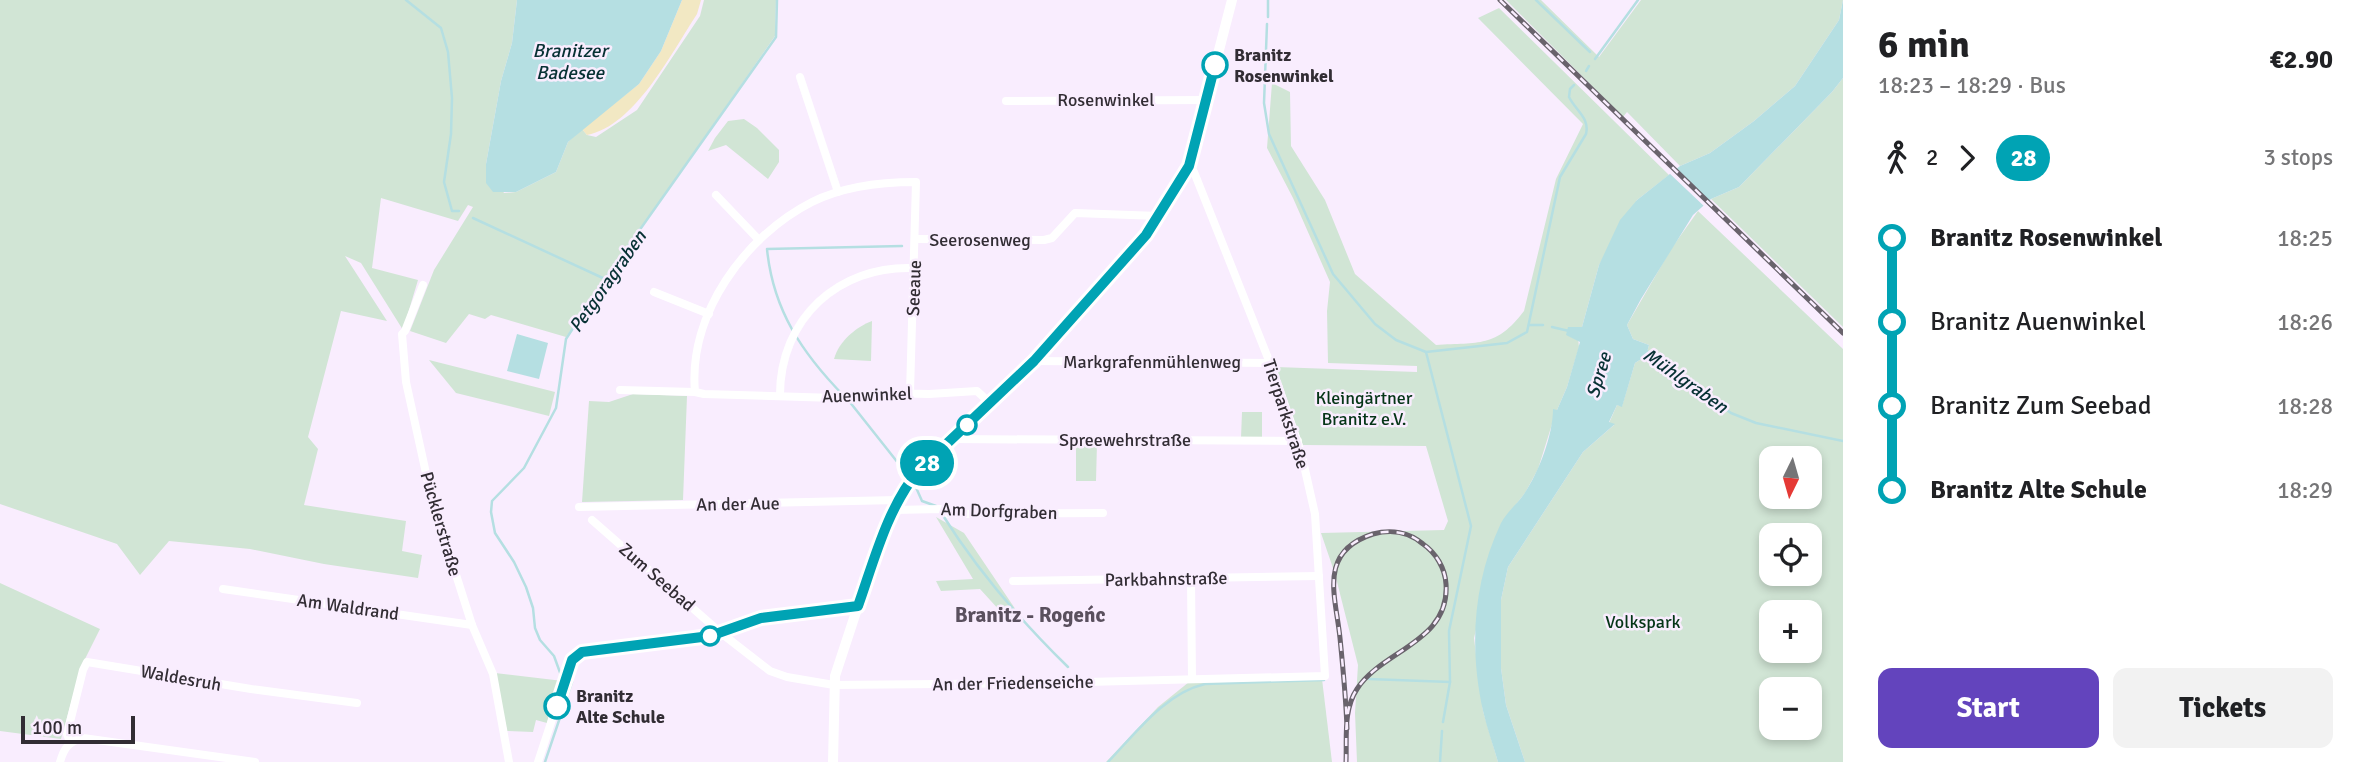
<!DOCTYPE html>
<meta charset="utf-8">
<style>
:root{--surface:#fff;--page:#f2f2f2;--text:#202124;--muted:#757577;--accent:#6344bd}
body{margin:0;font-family:Signika,sans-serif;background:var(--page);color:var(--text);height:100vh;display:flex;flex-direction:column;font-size:26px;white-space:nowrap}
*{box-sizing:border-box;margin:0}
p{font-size:23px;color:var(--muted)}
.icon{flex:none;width:38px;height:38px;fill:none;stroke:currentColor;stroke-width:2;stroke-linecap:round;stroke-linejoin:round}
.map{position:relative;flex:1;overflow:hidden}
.side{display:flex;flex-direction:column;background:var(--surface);width:525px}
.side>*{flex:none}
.badge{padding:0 14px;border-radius:23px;font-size:24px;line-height:46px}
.needle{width:46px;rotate:185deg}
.fabs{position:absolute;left:1759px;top:446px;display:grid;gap:14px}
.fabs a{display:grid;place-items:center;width:63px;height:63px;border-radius:14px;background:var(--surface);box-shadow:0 4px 10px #0003;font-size:35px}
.scale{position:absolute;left:21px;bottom:18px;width:114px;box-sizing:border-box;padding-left:7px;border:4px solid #322d34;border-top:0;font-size:19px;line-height:24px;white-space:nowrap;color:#322d34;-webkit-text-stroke:5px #f9edfe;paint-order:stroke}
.map>.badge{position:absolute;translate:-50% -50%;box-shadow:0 0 0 4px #fff}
.legs{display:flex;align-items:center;gap:10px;height:77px;padding:0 35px;font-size:23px}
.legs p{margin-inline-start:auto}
.summary{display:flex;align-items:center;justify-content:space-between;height:119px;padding:0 35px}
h1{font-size:38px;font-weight:700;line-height:52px}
.action{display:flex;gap:14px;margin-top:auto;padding:14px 35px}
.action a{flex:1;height:80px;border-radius:14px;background:var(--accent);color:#fff;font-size:28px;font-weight:700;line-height:80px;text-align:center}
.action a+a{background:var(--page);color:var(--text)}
ul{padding:0 35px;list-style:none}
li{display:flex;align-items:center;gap:24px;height:84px;font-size:26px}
li i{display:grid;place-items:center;width:10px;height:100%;margin:0 9px;background:currentColor}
li i::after{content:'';width:18px;height:18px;margin:-9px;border:5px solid;border-radius:50%;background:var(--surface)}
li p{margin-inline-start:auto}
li:first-child i{background:linear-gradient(#0000 50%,currentColor 0)}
li:last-child i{background:linear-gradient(currentColor 50%,#0000 0)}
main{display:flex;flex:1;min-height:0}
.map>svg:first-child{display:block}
.green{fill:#d1e5d5;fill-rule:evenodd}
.sand{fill:#f2e8c3}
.water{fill:#b5dfe2}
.pier{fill:#f9edfe}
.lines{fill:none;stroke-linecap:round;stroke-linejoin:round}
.stream{stroke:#b5dfe2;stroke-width:2.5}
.street{stroke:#fff;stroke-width:8}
.secondary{stroke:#fff;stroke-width:10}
.rail-casing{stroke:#69636c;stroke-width:5}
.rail{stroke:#f9edfe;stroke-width:2.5;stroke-dasharray:8;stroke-linecap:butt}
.line-1-casing{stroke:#fff;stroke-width:16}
.line-1{stroke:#00a3b4;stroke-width:10}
.stop-1-dot{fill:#fff;stroke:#00a3b4;stroke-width:3.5}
.labels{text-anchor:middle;stroke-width:5;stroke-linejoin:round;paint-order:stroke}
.stop-label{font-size:18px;font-weight:bold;fill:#322d34;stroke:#f9edfe;text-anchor:start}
.street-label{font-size:18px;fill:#322d34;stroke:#f9edfe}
.park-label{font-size:18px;fill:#053517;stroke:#f9edfe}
.water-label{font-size:19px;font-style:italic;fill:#073134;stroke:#f9edfe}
.quarter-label{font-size:21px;font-weight:bold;fill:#5a505e;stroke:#f9edfe}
</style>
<main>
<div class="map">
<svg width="1843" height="762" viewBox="0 0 1843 762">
<rect width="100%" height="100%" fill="#f9edfe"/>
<g class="green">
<path d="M0 0H517L512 43 501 81 486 164 504 193 516 192 556 172 568 142 582 129 587 135 596 137 637 110 700 16 704 0H776L775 36 566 337 491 315 485 319 469 314 446 343 410 331 434 270 473 207 468 205 458 221 381 198 372 268 418 280 403 330 361 263 345 256 387 321 341 311 308 437 318 449 304 505 406 521 402 551 422 555 418 578 324 564 250 549 169 541 140 575 117 544 0 504Z"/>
<path d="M1506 0H1541L1599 57 1641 0H1843L1839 20 1795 86 1754 121 1710 153 1680 166 1627 112 1623 117Z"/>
<path d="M1499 8 1669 175 1637 200 1599 265 1582 327 1577 328 1579 347 1567 387 1557 410H1553V421L1538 469 1525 493 1503 521 1474 638 1483 711 1498 762H1357L1355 713 1358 665 1335 574 1321 533 1444 530 1448 521 1426 446 1303 445 1276 367 1417 372V366L1328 363 1327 311 1330 282 1293 198 1267 148 1272 83 1290 92 1291 146 1325 200 1355 274 1436 345C1479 342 1496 348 1524 311L1556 179 1583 124 1478 18Z"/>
<path d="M1843 78V327L1711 199 1739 187 1832 92Z"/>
<path d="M744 119 757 128 779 150V162L768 179 726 145 708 151 715 138 728 121Z"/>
<path d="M1698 211 1843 349V762H1525L1506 705 1501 668V600L1508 567 1583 452 1614 425 1609 423 1617 405 1622 406 1635 363 1646 356 1649 345 1633 339 1627 325 1671 249ZM1771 458H1810V497H1771ZM1771 536H1810V574H1771ZM1771 612H1810V651H1771ZM1771 690H1810V728H1771Z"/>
<path d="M872 321 871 361 834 359C839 341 856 327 872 321Z"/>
<path d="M429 360 555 392 549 416 456 393Z"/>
<path d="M633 394 687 396 683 500 582 502 589 401 609 402Z"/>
<path d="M1242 412H1262V438H1241Z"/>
<path d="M1076 442 1097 443 1096 481H1076Z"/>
<path d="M936 517 964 533 1024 622 1011 623 980 589 941 591 936 581 973 579Z"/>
<path d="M0 583 100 629 81 667 61 739 0 731Z"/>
<path d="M495 673 563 681 553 698 547 723 536 720 533 732 507 731Z"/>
<path d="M1322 679 1332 762H1106L1158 707 1189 682Z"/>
</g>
<path class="sand" d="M682 0H701L697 14C672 52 635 126 587 135L582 129 639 84 661 51Z"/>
<g class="water">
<path d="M517 0H682L661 51 639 84 568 142 556 172 516 192H493L486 183V164L501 81 512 43Z"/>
<path d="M1843 0V78L1832 92 1739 187 1711 199 1693 215 1641 299 1627 325 1633 339 1649 345 1646 356 1635 363 1622 407 1617 405 1609 422 1615 424 1583 452 1508 567 1501 600V668L1506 705 1525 762H1498C1493 745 1487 728 1483 711 1469 648 1473 582 1501 523 1507 512 1517 504 1524 494 1539 472 1553 435 1553 409L1557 410 1567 387 1580 342 1566 335 1568 327H1582L1599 265 1620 220 1637 200 1680 166 1710 153 1754 121 1795 86 1839 20Z"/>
<path d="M517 334 548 343 539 379 507 371Z"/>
</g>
<path class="pier" d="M1673 167 1711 203 1706 208 1668 172Z"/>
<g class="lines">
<g class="stream">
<path d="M406 0 441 28 448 52 452 98 451 134 444 182 452 211H459"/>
<path d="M1536 0 1590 52"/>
<path d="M1268 17V0"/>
<path d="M1267 24 1264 103 1269 134 1333 274 1375 324 1396 340 1426 352"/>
<path d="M1595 59 1638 0"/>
<path d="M1586 71 1589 66"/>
<path d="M473 218 605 279"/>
<path d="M1529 325H1543"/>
<path d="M1552 327 1569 331"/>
<path d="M1644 349 1731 413 1756 423 1843 441"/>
<path d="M844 396C802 353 773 310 767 249L902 246"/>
<path d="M849 401 910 478"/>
<path d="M914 483 922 501 936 506"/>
<path d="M942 514C977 570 1021 621 1068 667"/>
<path d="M1369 679 1450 682"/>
<path d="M1443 722 1450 682 1449 631 1471 526 1426 352 1507 343 1527 332 1560 177 1586 134C1590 118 1576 111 1569 97L1570 89 1574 85"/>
<path d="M545 762 572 682 562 678 554 656 540 640 535 628 533 608 526 587 514 562 495 533 491 512 492 501 524 468 556 408 566 339 605 279 776 37 777 0"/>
<path d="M1108 762C1135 734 1165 693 1205 684L1324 680"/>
<path d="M1440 762 1442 731"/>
</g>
<g class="street">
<path d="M800 77 838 192"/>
<path d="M1006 101 1206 100"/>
<path d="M716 195 759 240"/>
<path d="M915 239 1044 240 1052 238 1075 213 1159 216"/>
<path d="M423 285 405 331 402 334 406 382 431 496 472 625 493 674 509 762"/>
<path d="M654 292 709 314"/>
<path d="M1034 361 1270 363"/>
<path d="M620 390 695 392"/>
<path d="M910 393 916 182C881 182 844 186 812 202 745 236 688 314 695 392L704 394 868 399 885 393 929 394 977 391 991 404"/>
<path d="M780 395C780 319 838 265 914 268"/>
<path d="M951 439 1298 441"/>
<path d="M579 507 898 500"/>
<path d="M894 510 941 509 949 514 1103 513"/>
<path d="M592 520 721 633 770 671 787 677 834 685 1048 683 1325 676 1315 514 1301 452 1270 363 1194 172 1189 166"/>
<path d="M1191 579 1192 679"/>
<path d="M1013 581 1319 576"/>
<path d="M223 589 472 625"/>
<path d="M70 742 67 734 83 670 87 662 251 689 357 703"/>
<path d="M60 762C64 748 69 741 83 738L255 762"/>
<path d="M538 762 572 659 578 654 710 636 761 618 858 606"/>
</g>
<path class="secondary" d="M833 762 835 676 858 606 898 500 918 471 1034 361 1146 235 1189 166 1232 0"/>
<defs>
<g id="rail">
<path d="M1500 0 1843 333"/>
<path d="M1346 762C1347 738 1343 710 1357 689 1382 650 1450 642 1446 584 1445 568 1436 553 1423 544 1409 532 1391 529 1373 534 1317 552 1336 597 1340 638 1343 668 1346 698 1347 729"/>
</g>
</defs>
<use href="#rail" class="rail-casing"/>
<use href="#rail" class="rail"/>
</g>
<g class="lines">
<defs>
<path id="line-1" d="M557 706 572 660 582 652 710 636 761 618 858 606C874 561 887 509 918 471L1034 361 1146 235 1189 166 1215 65"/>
</defs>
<use href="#line-1" class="line-1-casing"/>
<use href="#line-1" class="line-1"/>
</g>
<g class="stop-1-dot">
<circle cx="1215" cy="65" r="12"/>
<circle cx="967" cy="425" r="9"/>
<circle cx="710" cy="636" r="9"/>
<circle cx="557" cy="706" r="12"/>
</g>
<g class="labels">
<g class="stop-label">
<text x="1234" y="61">Branitz<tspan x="1234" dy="21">Rosenwinkel</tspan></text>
<text x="576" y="702">Branitz<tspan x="576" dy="21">Alte Schule</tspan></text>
</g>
<g class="street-label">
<text x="1106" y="106">Rosenwinkel</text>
<text x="980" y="246">Seerosenweg</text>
<text transform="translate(914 288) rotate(-88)" y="6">Seeaue</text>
<text x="1152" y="368">Markgrafenmühlenweg</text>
<text transform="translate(867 395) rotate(-2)" y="6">Auenwinkel</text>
<text transform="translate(1286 414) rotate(72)" y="6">Tierparkstraße</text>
<text x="1125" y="446">Spreewehrstraße</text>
<text transform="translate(738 504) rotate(-1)" y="6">An der Aue</text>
<text transform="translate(999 511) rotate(2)" y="6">Am Dorfgraben</text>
<text transform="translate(441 524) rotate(74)" y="6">Pücklerstraße</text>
<text transform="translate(657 577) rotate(41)" y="6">Zum Seebad</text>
<text transform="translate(1166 579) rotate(-1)" y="6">Parkbahnstraße</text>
<text transform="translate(348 607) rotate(8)" y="6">Am Waldrand</text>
<text transform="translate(181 678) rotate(10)" y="6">Waldesruh</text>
<text transform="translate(1013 683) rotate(-1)" y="6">An der Friedenseiche</text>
</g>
<g class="park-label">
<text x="1364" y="404">Kleingärtner<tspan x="1364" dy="21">Branitz e.V.</tspan></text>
<text x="1643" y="628">Volkspark</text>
</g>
<g class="water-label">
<text x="570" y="57">Branitzer<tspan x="570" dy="22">Badesee</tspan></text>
<text transform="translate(607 281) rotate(-55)" y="7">Petgoragraben</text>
<text transform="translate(1598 375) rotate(-73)" y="7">Spree</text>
<text transform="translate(1686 380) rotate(35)" y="7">Mühlgraben</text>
</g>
<g class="quarter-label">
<text x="1030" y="622">Branitz - Rogeńc</text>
</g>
</g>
</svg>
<div class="fabs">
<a><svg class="needle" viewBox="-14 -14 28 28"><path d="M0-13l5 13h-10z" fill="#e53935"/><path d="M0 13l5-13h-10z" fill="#757577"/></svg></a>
<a><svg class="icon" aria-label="locate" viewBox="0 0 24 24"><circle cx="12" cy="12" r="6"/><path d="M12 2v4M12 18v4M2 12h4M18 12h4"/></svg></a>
<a>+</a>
<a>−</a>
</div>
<div class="scale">100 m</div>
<b class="badge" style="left:927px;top:463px;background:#00a3b4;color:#fff">28</b>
</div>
<section class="side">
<div class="summary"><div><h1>6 min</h1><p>18:23 – 18:29 · Bus</p></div><b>€2.90</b></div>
<div class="legs"><svg class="icon" aria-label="walk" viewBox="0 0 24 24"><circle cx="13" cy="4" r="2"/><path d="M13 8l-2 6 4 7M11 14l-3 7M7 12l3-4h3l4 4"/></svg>2<svg class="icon" aria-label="forward" viewBox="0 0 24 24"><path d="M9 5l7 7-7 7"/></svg><b class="badge" style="background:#00a3b4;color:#fff">28</b><p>3 stops</p></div>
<ul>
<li><i style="color:#00a3b4"></i><b>Branitz Rosenwinkel</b><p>18:25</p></li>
<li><i style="color:#00a3b4"></i><span>Branitz Auenwinkel</span><p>18:26</p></li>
<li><i style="color:#00a3b4"></i><span>Branitz Zum Seebad</span><p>18:28</p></li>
<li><i style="color:#00a3b4"></i><b>Branitz Alte Schule</b><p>18:29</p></li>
</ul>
<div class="action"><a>Start</a><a>Tickets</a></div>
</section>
</main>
